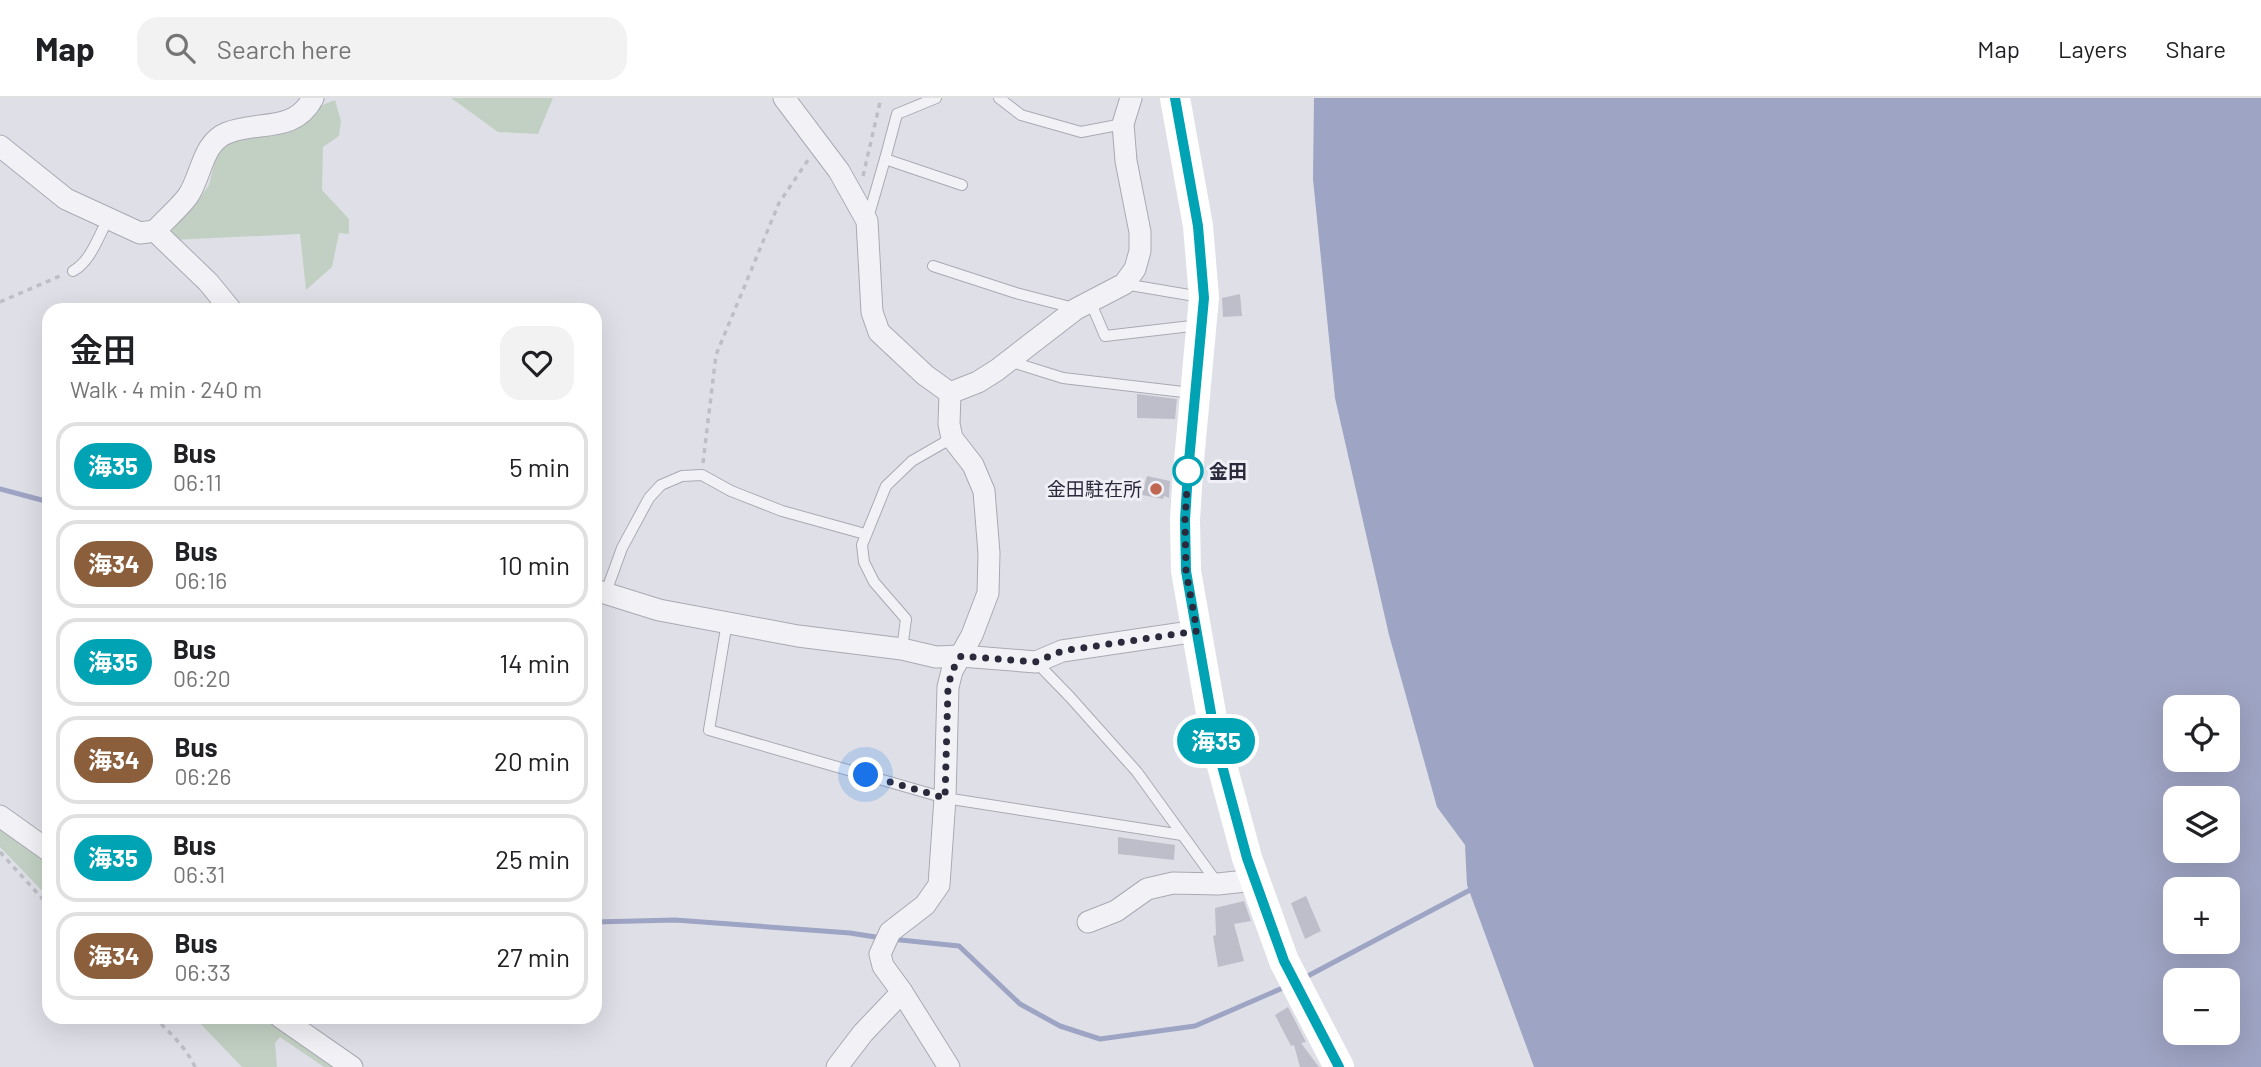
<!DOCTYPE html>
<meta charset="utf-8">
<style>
:root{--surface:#fff;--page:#f2f2f2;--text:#202124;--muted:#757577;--line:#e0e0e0}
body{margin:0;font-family:Barlow,"Noto Sans JP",sans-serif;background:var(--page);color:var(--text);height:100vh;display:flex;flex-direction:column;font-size:26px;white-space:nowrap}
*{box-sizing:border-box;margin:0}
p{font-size:23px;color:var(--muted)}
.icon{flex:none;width:38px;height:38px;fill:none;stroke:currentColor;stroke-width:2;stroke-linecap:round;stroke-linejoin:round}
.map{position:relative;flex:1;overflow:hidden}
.panel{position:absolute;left:42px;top:205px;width:560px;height:721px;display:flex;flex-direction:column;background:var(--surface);border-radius:21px;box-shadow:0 7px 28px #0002}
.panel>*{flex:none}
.badge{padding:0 14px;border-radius:23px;font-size:24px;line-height:46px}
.buttons{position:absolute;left:2163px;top:597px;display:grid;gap:14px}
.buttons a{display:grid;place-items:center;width:77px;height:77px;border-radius:14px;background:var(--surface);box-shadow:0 7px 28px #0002;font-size:35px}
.you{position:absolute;width:35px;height:35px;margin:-18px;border:5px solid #fff;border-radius:50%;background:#1a73e8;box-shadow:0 0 0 10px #1a73e833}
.map>.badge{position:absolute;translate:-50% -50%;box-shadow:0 0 0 4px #fff}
.round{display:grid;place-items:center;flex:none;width:74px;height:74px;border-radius:21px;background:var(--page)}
.headline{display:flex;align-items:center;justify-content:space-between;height:119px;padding:0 28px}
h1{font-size:33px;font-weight:600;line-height:52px}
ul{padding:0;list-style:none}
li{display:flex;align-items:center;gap:21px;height:88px;margin:0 14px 10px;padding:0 14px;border:4px solid var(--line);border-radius:21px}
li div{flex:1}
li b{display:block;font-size:26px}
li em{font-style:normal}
li .badge{min-width:77px;font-weight:700;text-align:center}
header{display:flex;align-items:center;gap:42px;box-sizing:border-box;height:98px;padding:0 35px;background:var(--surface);border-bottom:2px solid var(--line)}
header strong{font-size:33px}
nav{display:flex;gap:38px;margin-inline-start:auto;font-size:24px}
.search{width:490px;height:63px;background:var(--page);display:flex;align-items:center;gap:18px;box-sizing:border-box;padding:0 24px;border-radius:21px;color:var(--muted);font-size:26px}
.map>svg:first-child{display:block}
.green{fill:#c2d0c3}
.water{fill:#9ea4c3;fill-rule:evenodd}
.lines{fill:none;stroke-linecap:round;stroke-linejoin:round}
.stream{stroke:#9ea4c3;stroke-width:5}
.building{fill:#bdbec9}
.service-casing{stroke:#a9a9b4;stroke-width:12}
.minor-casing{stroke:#a9a9b4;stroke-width:23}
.path{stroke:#bebec6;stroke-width:3.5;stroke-dasharray:5 5;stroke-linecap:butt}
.service{stroke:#f2f2f6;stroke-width:10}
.minor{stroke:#f2f2f6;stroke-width:21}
.secondary{stroke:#fff;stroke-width:30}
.line-casing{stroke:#fff;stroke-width:16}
.line{stroke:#00a3b4;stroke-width:10}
.walk{stroke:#2a2a3c;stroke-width:7;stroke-dasharray:0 12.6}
.stop-dot{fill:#fff;stroke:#00a3b4;stroke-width:3.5}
.poi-dot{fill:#bf6752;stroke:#efeff5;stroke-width:2.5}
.labels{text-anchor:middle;stroke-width:6;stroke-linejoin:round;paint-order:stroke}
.stop-label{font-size:19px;font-weight:bold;fill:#2a2a3c;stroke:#efeff5;text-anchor:start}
.poi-label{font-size:19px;fill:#2a2a3c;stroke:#efeff5;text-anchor:end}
</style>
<header>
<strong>Map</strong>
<div class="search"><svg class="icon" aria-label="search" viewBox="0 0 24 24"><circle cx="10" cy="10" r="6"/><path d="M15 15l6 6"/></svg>Search here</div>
<nav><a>Map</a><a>Layers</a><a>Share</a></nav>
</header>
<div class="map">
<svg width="2261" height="969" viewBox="0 0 2261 969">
<rect width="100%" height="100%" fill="#dfe0e7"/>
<g class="green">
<path d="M451 0H553L538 36 498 34Z"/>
<path d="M335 2 341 23 339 38 323 49 322 92 349 121V136L339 135 332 169 306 192 300 136 172 142 168 137 199 101 209 87 215 62 223 48Z"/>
<path d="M0 726 49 762V800L0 749Z"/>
<path d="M194 919H267L342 969H324L280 939 275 945 277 969H242Z"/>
</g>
<path class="water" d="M1314 0H2261V969H1534L1467 787 1465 747 1437 709 1389 537 1335 300 1313 81ZM2175 609H2228V662H2175ZM2175 700H2228V752H2175ZM2175 791H2228V844H2175ZM2175 882H2228V934H2175Z"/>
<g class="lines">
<g class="stream">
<path d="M0 391 49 404"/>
<path d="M595 824 675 822 850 835 882 840"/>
<path d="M891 841 959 848 1020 906 1060 928 1100 941 1195 928 1285 889"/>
<path d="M1304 880 1470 792"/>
</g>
</g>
<g class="building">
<path d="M1240 196 1242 218 1223 219 1222 200Z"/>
<path d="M1137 296 1177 301 1175 321 1137 320Z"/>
<path d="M1147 378 1170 383 1169 400 1164 398 1163 401 1142 397Z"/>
<path d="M1118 739 1175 747 1174 762 1118 756Z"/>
<path d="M1306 798 1321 833 1305 841 1291 805Z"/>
<path d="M1244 803 1251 823 1234 826 1244 863 1218 869 1213 838 1216 837 1215 810Z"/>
<path d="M1288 909 1306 944 1301 945 1319 969H1300L1294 947 1291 948 1275 917Z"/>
</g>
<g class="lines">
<defs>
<g id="service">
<path d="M936 0 897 16 885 61 962 87"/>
<path d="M999 0 1021 17 1081 34 1123 26"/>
<path d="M868 120 885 61"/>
<path d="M933 168 1016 195 1074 210"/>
<path d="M73 173C91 163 98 139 108 121"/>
<path d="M1124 186 1201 199"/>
<path d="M1090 203 1105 238 1200 227"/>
<path d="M1009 263 1063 280 1192 295"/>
<path d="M606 494 622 450 649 400 661 387 682 378 702 377 731 393 782 413 865 436"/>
<path d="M727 524 709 632 945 700 1182 737"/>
<path d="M902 551 906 521 874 484 864 464 862 447 886 388 912 363 952 340"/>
<path d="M1036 564 1070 599 1137 674 1218 786"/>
</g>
<g id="minor">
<path d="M784 0 839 73 867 123 872 214 879 234 925 277 950 295"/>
<path d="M0 48 66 101 140 135 155 133C165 122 179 110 188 98 202 77 202 45 227 35 258 22 294 36 313 0"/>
<path d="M155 133 208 184 231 212"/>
<path d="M950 295 978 284 997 272 1076 211 1124 186 1135 171 1140 153V134L1126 63 1123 26 1131 0"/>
<path d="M595 492 659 512 798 538 902 551 936 559 961 558 1036 564 1062 553 1197 533"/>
<path d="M0 718 49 753"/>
<path d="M1088 824 1116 813 1147 791 1173 785 1218 786 1255 782"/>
<path d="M280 919 352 969"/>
<path d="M837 969 863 935 902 894"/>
<path d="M949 969 902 894 883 868 880 856 890 834 925 807 939 787 945 700 948 589 952 573 972 537 988 495 989 455 984 393 973 367 952 340 949 326 950 295"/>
</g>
</defs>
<use href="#service" class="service-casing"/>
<use href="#minor" class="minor-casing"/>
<g class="path">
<path d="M863 78 881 0"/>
<path d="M0 204 62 177"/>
<path d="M703 365 716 257 779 105 808 62"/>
<path d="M0 754 49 808"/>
<path d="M154 919C169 934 186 949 195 969"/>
</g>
<use href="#service" class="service"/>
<use href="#minor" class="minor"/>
<path class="secondary" d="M1175 0 1198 128 1204 199 1188 374 1185 422 1186 473 1217 649 1247 760 1284 863 1339 969"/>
</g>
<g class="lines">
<defs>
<path id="line" d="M1175 0 1198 128 1204 200 1188 374 1185 422 1186 473 1217 649 1247 760 1284 863 1339 969"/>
</defs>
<use href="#line" class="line-casing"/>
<use href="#line" class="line"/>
<path class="walk" d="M866 677 945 700 948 589 952 573 961 558 1035 564 1062 553 1197 533 1186 473 1185 422 1188 373"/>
</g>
<circle class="stop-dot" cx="1188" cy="373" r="14"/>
<circle class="poi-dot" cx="1156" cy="391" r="7"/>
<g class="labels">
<g class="stop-label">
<text x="1209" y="380">金田</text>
</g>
<g class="poi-label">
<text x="1142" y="398">金田駐在所</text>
</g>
</g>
</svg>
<div class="buttons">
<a><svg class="icon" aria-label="locate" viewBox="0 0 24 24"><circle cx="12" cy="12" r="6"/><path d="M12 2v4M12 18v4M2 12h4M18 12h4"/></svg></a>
<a><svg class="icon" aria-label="layers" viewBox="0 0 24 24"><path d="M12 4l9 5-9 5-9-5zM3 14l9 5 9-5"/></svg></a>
<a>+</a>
<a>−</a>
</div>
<div class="you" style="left:866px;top:677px"></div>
<b class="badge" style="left:1216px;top:643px;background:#00a3b4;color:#fff">海35</b>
<section class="panel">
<div class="headline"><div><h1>金田</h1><p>Walk · 4 min · 240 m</p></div><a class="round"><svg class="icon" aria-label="heart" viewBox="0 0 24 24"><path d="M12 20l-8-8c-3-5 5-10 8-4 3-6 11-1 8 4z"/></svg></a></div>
<ul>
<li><span class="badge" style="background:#00a3b4;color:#fff">海35</span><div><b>Bus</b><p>06:11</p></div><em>5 min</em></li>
<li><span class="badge" style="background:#8b5e3c;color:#fff">海34</span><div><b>Bus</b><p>06:16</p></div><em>10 min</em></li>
<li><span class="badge" style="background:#00a3b4;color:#fff">海35</span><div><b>Bus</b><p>06:20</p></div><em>14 min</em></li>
<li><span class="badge" style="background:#8b5e3c;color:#fff">海34</span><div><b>Bus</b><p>06:26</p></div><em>20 min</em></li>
<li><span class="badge" style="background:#00a3b4;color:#fff">海35</span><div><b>Bus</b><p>06:31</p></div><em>25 min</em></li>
<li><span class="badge" style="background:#8b5e3c;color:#fff">海34</span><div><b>Bus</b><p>06:33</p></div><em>27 min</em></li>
</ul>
</section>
</div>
